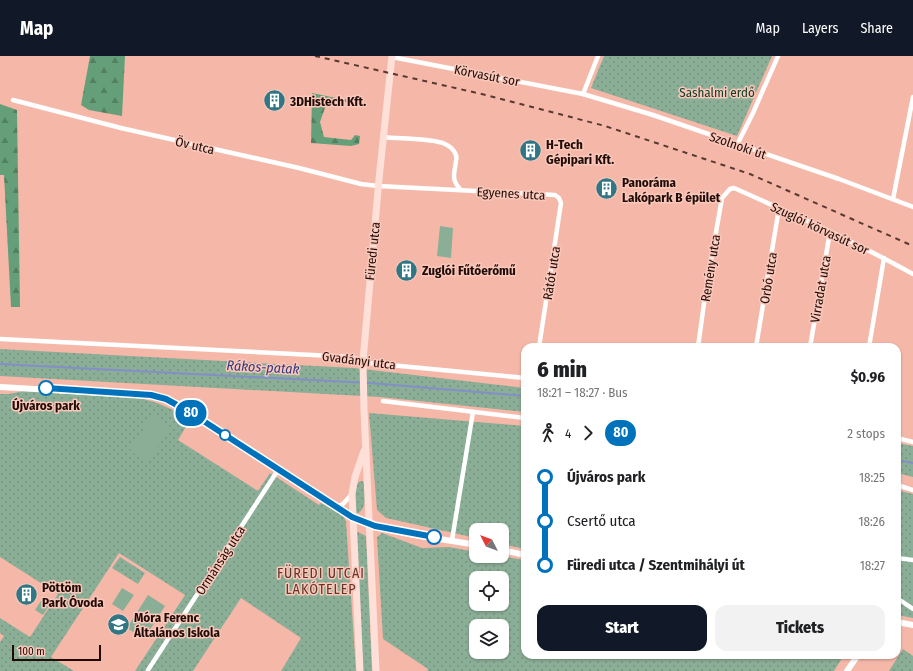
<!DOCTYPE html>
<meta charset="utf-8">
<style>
:root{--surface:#fff;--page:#f2f2f2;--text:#202124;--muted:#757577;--accent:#111827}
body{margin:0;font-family:"Fira Sans Condensed",sans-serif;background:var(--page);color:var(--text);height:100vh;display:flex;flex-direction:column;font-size:15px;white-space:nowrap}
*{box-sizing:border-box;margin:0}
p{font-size:13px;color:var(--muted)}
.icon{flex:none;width:22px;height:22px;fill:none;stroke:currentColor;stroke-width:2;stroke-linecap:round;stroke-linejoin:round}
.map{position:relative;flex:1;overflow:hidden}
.side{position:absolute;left:521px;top:287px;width:380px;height:316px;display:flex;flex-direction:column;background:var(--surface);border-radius:12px;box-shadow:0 1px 3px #0004}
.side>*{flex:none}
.badge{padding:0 8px;border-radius:13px;font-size:14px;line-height:26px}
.needle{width:26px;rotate:312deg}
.fabs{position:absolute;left:469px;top:467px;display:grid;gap:8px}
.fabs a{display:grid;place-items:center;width:40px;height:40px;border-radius:8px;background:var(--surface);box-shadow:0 1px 3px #0004;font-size:20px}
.scale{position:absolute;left:12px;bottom:10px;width:89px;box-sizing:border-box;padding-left:4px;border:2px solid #200b06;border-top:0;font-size:11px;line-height:14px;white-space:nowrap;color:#200b06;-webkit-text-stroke:3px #fac8bb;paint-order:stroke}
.map>.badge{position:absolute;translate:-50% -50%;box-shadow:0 0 0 2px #fff}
.legs{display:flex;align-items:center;gap:6px;height:44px;padding:0 16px;font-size:13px}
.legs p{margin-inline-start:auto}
.overview{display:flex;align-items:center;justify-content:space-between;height:68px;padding:0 16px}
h1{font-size:22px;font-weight:800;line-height:30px}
.action{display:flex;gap:8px;margin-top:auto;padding:8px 16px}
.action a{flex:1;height:46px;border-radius:12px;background:var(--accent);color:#fff;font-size:16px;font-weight:800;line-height:46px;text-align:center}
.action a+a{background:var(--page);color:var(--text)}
ul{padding:0 16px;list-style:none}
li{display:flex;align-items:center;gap:14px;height:44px;font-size:15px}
li i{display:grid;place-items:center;width:6px;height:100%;margin:0 5px;background:currentColor}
li i::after{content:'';width:10px;height:10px;margin:-5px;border:3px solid;border-radius:50%;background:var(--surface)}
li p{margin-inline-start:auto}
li:first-child i{background:linear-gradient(#0000 50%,currentColor 0)}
li:last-child i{background:linear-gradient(currentColor 50%,#0000 0)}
header{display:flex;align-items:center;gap:24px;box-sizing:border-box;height:56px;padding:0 20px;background:var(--accent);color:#fff}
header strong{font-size:19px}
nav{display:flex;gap:22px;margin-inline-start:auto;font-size:14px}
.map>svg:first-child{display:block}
.grass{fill:url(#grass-dots);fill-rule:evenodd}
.forest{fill:url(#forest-firs)}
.garden{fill:#8aae96}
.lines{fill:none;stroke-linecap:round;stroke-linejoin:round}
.stream{stroke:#848fc7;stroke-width:2}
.minor{stroke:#fff;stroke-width:4.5}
.tertiary{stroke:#fff;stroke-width:6}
.secondary{stroke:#fee0d8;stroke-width:7}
.rail{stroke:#583931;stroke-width:2;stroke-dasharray:5 5;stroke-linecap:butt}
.line-1-casing{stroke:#fff;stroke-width:9}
.line-1{stroke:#0072bc;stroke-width:6}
.stop-1-dot{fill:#fff;stroke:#0072bc;stroke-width:2}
.labels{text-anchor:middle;stroke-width:3;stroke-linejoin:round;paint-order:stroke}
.street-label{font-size:13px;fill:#200b06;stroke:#fac8bb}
.park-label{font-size:13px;fill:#114026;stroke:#fac8bb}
.poi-label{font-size:13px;font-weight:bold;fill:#200b06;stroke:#fac8bb;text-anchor:start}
.stop-label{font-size:13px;font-weight:bold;fill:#200b06;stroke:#fac8bb}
.water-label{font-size:14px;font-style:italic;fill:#333a7e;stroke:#fac8bb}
.neighbourhood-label{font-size:14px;letter-spacing:1px;fill:#663428;stroke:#fac8bb}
</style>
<header>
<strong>Map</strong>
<nav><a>Map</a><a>Layers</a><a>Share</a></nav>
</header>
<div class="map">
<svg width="913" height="615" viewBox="0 0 913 615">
<defs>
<pattern id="grass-dots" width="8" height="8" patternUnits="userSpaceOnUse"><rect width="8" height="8" fill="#8aae96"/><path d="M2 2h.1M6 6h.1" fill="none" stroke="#779480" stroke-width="1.8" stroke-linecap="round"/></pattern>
<pattern id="forest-firs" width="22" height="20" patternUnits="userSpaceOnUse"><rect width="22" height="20" fill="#649f79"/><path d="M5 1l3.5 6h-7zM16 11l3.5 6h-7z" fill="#528061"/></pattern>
</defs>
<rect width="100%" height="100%" fill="#f5b8a8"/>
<g class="grass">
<path d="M604 0H772L737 80 591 32Z"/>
<path d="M0 293 354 312 525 332V356L380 341 0 320Z"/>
<path d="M24 335 139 342C158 346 173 353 190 364L178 384 258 435 270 417 319 449 321 447 343 459 346 466 356 615H281L301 582 241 542 193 615H135L185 539 119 497 51 601 74 615H0V586L4 580 0 577V562L30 581 58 538 0 501V338H9Z"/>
<path d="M369 357 525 370V493L502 488V474H476V482L386 462 377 454Z"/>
<path d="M897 387 913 390V421L897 417Z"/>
<path d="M362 425 364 427C364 439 368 449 359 457H355V434L358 426Z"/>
<path d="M897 434 913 438V562L897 559Z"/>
<path d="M356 475 366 480 372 615H363Z"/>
<path d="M382 477 422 492 449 491 476 496V500H500L525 504V599H844L834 615H427L428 613 383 583 377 481ZM476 522H502V548H476ZM476 570H502V596H476Z"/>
<path d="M120 501 145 517 138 528 112 512Z"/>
<path d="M903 593 913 600V615H889Z"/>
</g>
<g class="forest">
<path d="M90 0H125L122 60 89 54 81 49Z"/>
<path d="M312 37 341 43 358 44 357 48 346 46 326 49 320 66 324 81 351 84 355 79 360 80 359 88 351 90 311 87Z"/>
<path d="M0 48 17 54 20 251H11L4 119H0Z"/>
</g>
<g class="garden">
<path d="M440 170 453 172 451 202 437 200Z"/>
<path d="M152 359 171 371 148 406 130 395Z"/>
<path d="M122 532 134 539 123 555 112 548Z"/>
<path d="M148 539 165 550 144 583 127 572Z"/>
<path d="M44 540 52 545 43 559 35 554Z"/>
</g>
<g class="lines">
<g class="stream">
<path d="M0 308 370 327 525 340"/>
<path d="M897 404 913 407"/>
</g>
<g class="minor">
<path d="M392 1 583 38 653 59 839 123 913 151"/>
<path d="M583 38 598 0"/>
<path d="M13 44 121 72 299 112 361 128 378 130 555 139 559 142 561 147 539 291"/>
<path d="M383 81C399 83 432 82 445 88 452 91 458 98 456 105 454 119 451 124 461 134"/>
<path d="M737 89 753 57 778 0"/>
<path d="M893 143 913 41"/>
<path d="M0 283 352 301 369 307 525 322"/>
<path d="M698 291 706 233 722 142 730 133 734 132C795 159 855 186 913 218"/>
<path d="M756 291 779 152"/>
<path d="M810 291 830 176"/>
<path d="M869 291 884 202"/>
<path d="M383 345 525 362"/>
<path d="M897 382 913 386"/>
<path d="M247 394 352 461"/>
<path d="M897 429 913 434"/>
<path d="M336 451 343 448 352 438"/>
<path d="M452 484 473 356"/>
<path d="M897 502 913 504"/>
<path d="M897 542 913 553"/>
<path d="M148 614 278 414"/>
</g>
<g class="tertiary">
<path d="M0 331 157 340 176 347 247 394"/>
<path d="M352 461C390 479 435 481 476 489"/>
<path d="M502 494 525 499"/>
<path d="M897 566 913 569"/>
<path d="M847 615 858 599"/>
</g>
<g class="secondary">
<path d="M360 615 352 438 355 421 364 395"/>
<path d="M376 615 364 354 363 305 379 123 392 0"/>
</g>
<path class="rail" d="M315 0 486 39 605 70 750 118 913 190"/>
</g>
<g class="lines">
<defs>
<path id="line-1" d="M46 332 151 339 166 343 188 355 352 461 375 470 434 481"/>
</defs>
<use href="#line-1" class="line-1-casing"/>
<use href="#line-1" class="line-1"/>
</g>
<defs>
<symbol id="building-disc" viewBox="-11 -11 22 22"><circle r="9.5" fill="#317685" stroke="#fac8bb"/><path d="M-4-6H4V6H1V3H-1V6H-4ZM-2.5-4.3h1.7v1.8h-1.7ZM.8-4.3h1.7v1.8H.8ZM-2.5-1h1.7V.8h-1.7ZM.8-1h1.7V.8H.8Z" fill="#fff"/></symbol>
<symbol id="school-disc" viewBox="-11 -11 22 22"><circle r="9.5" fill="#317685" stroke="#fac8bb"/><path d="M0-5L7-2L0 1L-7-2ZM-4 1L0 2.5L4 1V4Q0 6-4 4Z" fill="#fff"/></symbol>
</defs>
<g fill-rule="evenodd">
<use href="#building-disc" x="262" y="32" width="25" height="25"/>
<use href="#building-disc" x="518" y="82" width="25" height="25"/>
<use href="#building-disc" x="594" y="120" width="25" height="25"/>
<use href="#building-disc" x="394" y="202" width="25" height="25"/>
<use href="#building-disc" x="14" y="526" width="25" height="25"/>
<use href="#school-disc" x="106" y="556" width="25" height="25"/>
</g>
<g class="stop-1-dot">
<circle cx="46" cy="332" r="7"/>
<circle cx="225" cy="379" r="5"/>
<circle cx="434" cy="481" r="7"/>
</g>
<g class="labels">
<g class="street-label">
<text transform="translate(487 19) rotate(11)" y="5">Körvasút sor</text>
<text transform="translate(195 89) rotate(13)" y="5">Öv utca</text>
<text transform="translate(738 89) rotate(19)" y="5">Szolnoki út</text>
<text transform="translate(511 137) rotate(3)" y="5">Egyenes utca</text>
<text transform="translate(820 172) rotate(25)" y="5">Szuglói körvasút sor</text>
<text transform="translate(372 195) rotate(-84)" y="5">Füredi utca</text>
<text transform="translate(710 212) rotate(-81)" y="5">Remény utca</text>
<text transform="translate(551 217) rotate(-81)" y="5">Rátót utca</text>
<text transform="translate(768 222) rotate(-81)" y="5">Orbó utca</text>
<text transform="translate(820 233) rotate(-80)" y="5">Virradat utca</text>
<text transform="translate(359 304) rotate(7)" y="5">Gvadányi utca</text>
<text transform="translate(220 504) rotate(-57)" y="5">Ormánság utca</text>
</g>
<g class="park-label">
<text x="717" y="41">Sashalmi erdő</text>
</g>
<g class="poi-label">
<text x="290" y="50">3DHistech Kft.</text>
<text x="546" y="93">H-Tech<tspan x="546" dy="15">Gépipari Kft.</tspan></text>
<text x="622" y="131">Panoráma<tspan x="622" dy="15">Lakópark B épület</tspan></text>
<text x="422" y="219">Zuglói Fűtőerőmű</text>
<text x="42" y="536">Pöttöm<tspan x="42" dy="15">Park Óvoda</tspan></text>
<text x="134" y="566">Móra Ferenc<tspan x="134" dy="15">Általános Iskola</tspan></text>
</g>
<g class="stop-label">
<text x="46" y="354">Újváros park</text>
</g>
<g class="water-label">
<text transform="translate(263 311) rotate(3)" y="5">Rákos-patak</text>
</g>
<g class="neighbourhood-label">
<text x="321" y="522">FÜREDI UTCAI<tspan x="321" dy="16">LAKÓTELEP</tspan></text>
</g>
</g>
</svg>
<div class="fabs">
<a><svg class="needle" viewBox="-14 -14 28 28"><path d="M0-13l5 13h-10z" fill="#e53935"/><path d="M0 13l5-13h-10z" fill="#757577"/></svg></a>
<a><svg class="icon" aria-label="locate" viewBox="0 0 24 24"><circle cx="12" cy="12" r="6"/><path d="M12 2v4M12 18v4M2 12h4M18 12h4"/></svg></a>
<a><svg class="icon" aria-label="layers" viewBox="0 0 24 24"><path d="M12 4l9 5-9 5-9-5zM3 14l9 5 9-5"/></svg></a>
</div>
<div class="scale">100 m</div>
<b class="badge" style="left:191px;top:357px;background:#0072bc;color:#fff">80</b>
<section class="side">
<div class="overview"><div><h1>6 min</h1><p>18:21 – 18:27 · Bus</p></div><b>$0.96</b></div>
<div class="legs"><svg class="icon" aria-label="walk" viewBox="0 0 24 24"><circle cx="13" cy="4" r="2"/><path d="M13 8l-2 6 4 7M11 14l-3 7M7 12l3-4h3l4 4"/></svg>4<svg class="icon" aria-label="forward" viewBox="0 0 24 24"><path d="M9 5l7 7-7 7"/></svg><b class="badge" style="background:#0072bc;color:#fff">80</b><p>2 stops</p></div>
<ul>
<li><i style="color:#0072bc"></i><b>Újváros park</b><p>18:25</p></li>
<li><i style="color:#0072bc"></i><span>Csertő utca</span><p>18:26</p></li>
<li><i style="color:#0072bc"></i><b>Füredi utca / Szentmihályi út</b><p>18:27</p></li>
</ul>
<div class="action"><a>Start</a><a>Tickets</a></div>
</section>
</div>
